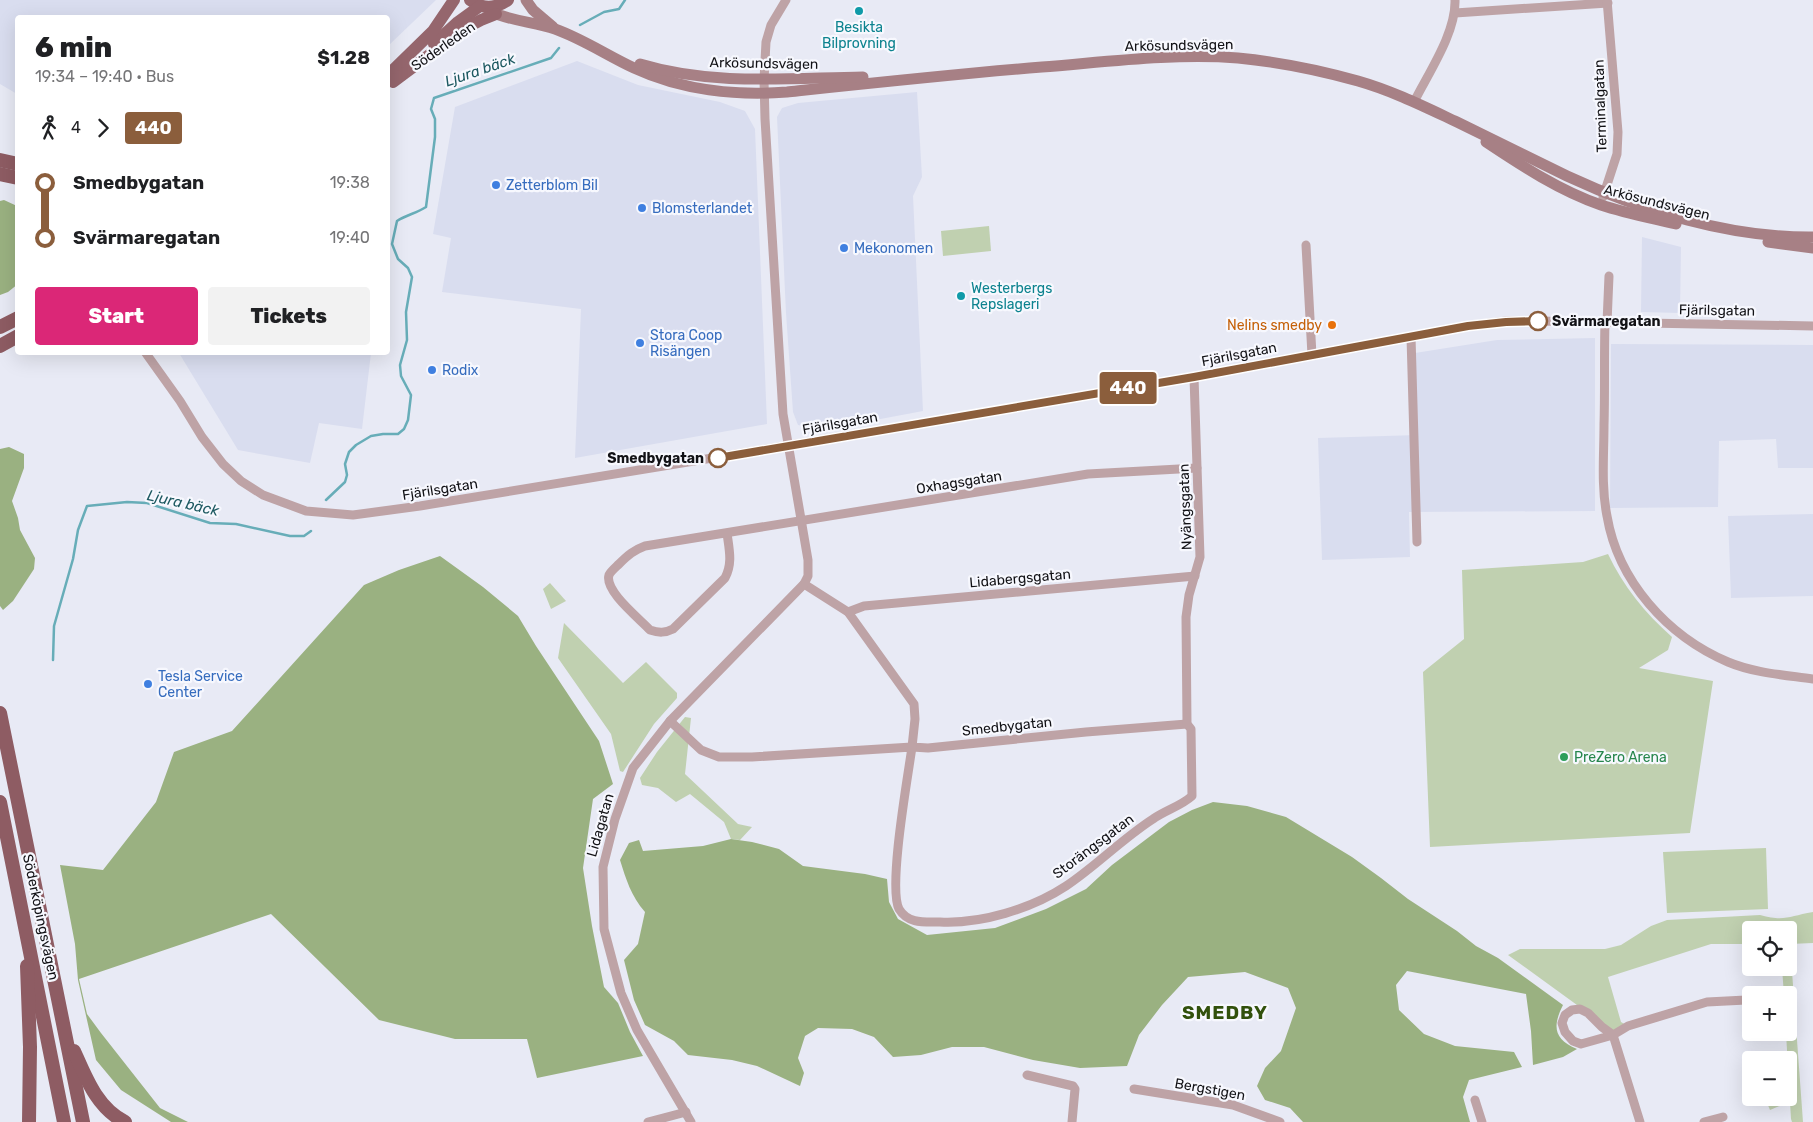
<!DOCTYPE html>
<meta charset="utf-8">
<style>
body{margin:0;font-family:Rubik,sans-serif;background:#f2f2f2;color:#202124;height:100vh;display:flex;flex-direction:column;font-size:19px;white-space:nowrap}
*{box-sizing:border-box;margin:0}
p{font-size:16px;color:#757577}
.icon{flex:none;width:28px;height:28px;fill:none;stroke:currentColor;stroke-width:2;stroke-linecap:round;stroke-linejoin:round}
.map{position:relative;flex:1;overflow:hidden}
.details{position:absolute;left:15px;top:15px;width:375px;height:340px;display:flex;flex-direction:column;background:#fff;border-radius:5px;box-shadow:0 5px 20px #0002}
.details>*{flex:none}
.badge{padding:0 10px;border-radius:4px;font-size:18px;line-height:32px}
.tools{position:absolute;left:1742px;top:921px;display:grid;gap:10px}
.tools a{display:grid;place-items:center;width:55px;height:55px;border-radius:5px;background:#fff;box-shadow:0 5px 20px #0002;font-size:25px}
.map>.badge{position:absolute;translate:-50% -50%;box-shadow:0 0 0 2px #fff}
.legs{display:flex;align-items:center;gap:8px;height:55px;padding:0 20px;font-size:16px}
.legs p{margin-inline-start:auto}
.head{display:flex;align-items:center;justify-content:space-between;height:85px;padding:0 20px}
h1{font-size:28px;font-weight:800;line-height:38px}
.cta{display:flex;gap:10px;margin-top:auto;padding:10px 20px}
.cta a{flex:1;height:58px;border-radius:5px;background:#db2777;color:#fff;font-size:20px;font-weight:800;line-height:58px;text-align:center}
.cta a+a{background:#f2f2f2;color:#202124}
ul{padding:0 20px;list-style:none}
li{display:flex;align-items:center;gap:18px;height:55px;font-size:19px}
li i{display:grid;place-items:center;width:8px;height:100%;margin:0 6px;background:currentColor}
li i::after{content:'';width:12px;height:12px;margin:-6px;border:4px solid;border-radius:50%;background:#fff}
li p{margin-inline-start:auto}
li:first-child i{background:linear-gradient(#0000 50%,currentColor 0)}
li:last-child i{background:linear-gradient(currentColor 50%,#0000 0)}
.map>svg:first-child{display:block}
.built{fill:#d9ddef}
.green{fill:#c0d0b0}
.forest{fill:#9ab181}
.lines{fill:none;stroke-linecap:round;stroke-linejoin:round}
.stream{stroke:#67adb8;stroke-width:2.5}
.minor{stroke:#bea3a6;stroke-width:9}
.secondary{stroke:#a78085;stroke-width:11}
.primary{stroke:#95666d;stroke-width:12}
.trunk{stroke:#8e5c63;stroke-width:14}
.line-1-casing{stroke:#fff;stroke-width:11}
.line-1{stroke:#8b5e3c;stroke-width:8}
.culture-dot{fill:#0f9aa8;stroke:#f7f8fe;stroke-width:2}
.shop-dot{fill:#3f7fe0;stroke:#f7f8fe;stroke-width:2}
.stop-1-dot{fill:#fff;stroke:#8b5e3c;stroke-width:2.5}
.food-dot{fill:#e8710a;stroke:#f7f8fe;stroke-width:2}
.leisure-dot{fill:#2e9e5b;stroke:#f7f8fe;stroke-width:2}
.labels{text-anchor:middle;stroke-width:4.5;stroke-linejoin:round;paint-order:stroke}
.culture-label{font-size:14px;fill:#0d838f;stroke:#f7f8fe}
.street-label{font-size:14px;fill:#121216;stroke:#f7f8fe}
.shop-label{font-size:14px;fill:#366cbe;stroke:#f7f8fe;text-anchor:start}
.stop-label{font-size:14px;font-weight:bold;fill:#121216;stroke:#f7f8fe;text-anchor:start}
.food-label{font-size:14px;fill:#c56008;stroke:#f7f8fe;text-anchor:end}
.leisure-label{font-size:14px;fill:#27864d;stroke:#f7f8fe;text-anchor:start}
.water-label{font-size:15px;font-style:italic;fill:#1d5961;stroke:#f7f8fe}
.district-label{font-size:19px;font-weight:bold;letter-spacing:1px;fill:#32510c;stroke:#f7f8fe}
</style>
<div class="map">
<svg width="1813" height="1122" viewBox="0 0 1813 1122">
<rect width="100%" height="100%" fill="#e8eaf5"/>
<g class="built">
<path d="M 0,0 L 436,0 L 388,46 L 388,18 L 18,18 L 17,94 L 0,84 Z"/>
<path d="M 577,61 L 638,85 L 720,102 L 745,111 L 755,129 L 767,424 L 575,458 L 581,309 L 442,292 L 451,238 L 433,234 L 455,107 Z"/>
<path d="M 917,92 L 922,177 L 913,196 L 923,411 L 822,430 L 798,425 L 793,412 L 786,313 L 777,117 L 782,108 L 798,103 Z"/>
<path d="M 1642,237 L 1681,247 L 1680,313 L 1641,312 Z"/>
<path d="M 1595,338 L 1595,511 L 1409,512 L 1410,557 L 1322,560 L 1318,438 L 1418,435 L 1415,353 L 1497,340 Z"/>
<path d="M 1611,344 L 1813,345 L 1813,468 L 1778,468 L 1776,439 L 1719,441 L 1718,507 L 1610,508 Z"/>
<path d="M 179,353 L 371,353 L 362,429 L 319,423 L 310,463 L 238,450 Z"/>
<path d="M 1813,514 L 1813,596 L 1731,598 L 1728,516 Z"/>
</g>
<g class="green">
<path d="M 989,226 L 991,251 L 943,256 L 941,231 Z"/>
<path d="M 1608,554 C 1623,586 1645,613 1672,637 L 1668,650 L 1639,668 L 1713,681 L 1690,833 L 1430,847 L 1423,672 L 1464,639 L 1462,570 L 1583,562 Z"/>
<path d="M 550,583 L 566,601 L 551,609 L 543,589 Z"/>
<path d="M 564,623 L 623,683 L 646,662 L 677,693 L 677,698 L 654,724 L 623,772 L 620,771 L 611,734 L 558,658 Z"/>
<path d="M 685,717 L 691,718 L 685,774 L 738,824 L 752,827 L 740,840 L 731,839 L 724,822 L 690,794 L 676,802 L 658,788 L 642,785 L 640,778 L 657,752 Z"/>
<path d="M 1766,848 L 1768,909 L 1667,913 L 1663,852 Z"/>
<path d="M 1813,912 L 1813,943 L 1790,944 L 1803,1122 L 1792,1122 L 1791,1119 L 1786,1033 L 1789,1032 L 1789,995 L 1784,995 L 1782,968 L 1789,968 L 1789,930 L 1751,930 L 1751,944 L 1711,944 L 1608,977 L 1621,1022 L 1628,1026 L 1613,1035 L 1588,1013 L 1508,955 L 1520,949 L 1605,949 L 1621,945 L 1651,926 L 1667,920 L 1760,915 C 1785,922 1789,916 1813,912 Z"/>
<path d="M 1765,1098 L 1788,1098 L 1789,1102 L 1770,1110 Z"/>
</g>
<g class="forest">
<path d="M 4,200 L 17,206 L 18,284 L 8,292 L 0,295 L 0,201 Z"/>
<path d="M 9,447 L 24,454 L 24,468 L 12,501 L 18,518 L 20,530 L 35,558 L 34,569 L 13,601 L 3,610 L 0,606 L 0,449 Z"/>
<path d="M 440,556 L 483,587 L 518,616 L 536,646 L 599,741 L 613,784 L 593,799 L 583,868 L 592,926 L 604,987 L 618,1003 L 630,1032 L 643,1056 L 537,1078 L 527,1039 L 455,1039 L 379,1020 L 271,914 L 79,979 L 87,1014 L 101,1033 L 160,1108 L 188,1122 L 171,1122 L 121,1090 L 96,1060 L 78,980 L 75,944 L 60,865 L 103,870 L 156,802 L 174,752 L 232,731 L 364,585 L 399,570 Z"/>
<path d="M 1213,802 L 1247,806 L 1286,817 L 1352,857 L 1381,878 L 1408,899 L 1457,931 L 1476,946 L 1498,958 L 1563,1005 C 1552,1027 1554,1039 1577,1049 L 1563,1057 L 1533,1065 L 1531,1031 L 1526,994 L 1407,971 L 1396,985 L 1399,1010 L 1424,1034 L 1455,1046 L 1514,1052 L 1522,1067 L 1469,1080 L 1463,1097 L 1470,1122 L 1303,1122 L 1290,1108 L 1265,1100 L 1257,1086 L 1265,1068 L 1281,1051 L 1296,1008 L 1288,988 L 1245,972 L 1188,977 L 1162,1005 L 1139,1035 L 1127,1066 L 1080,1068 L 1033,1060 L 984,1047 L 952,1047 L 921,1055 L 893,1057 L 874,1037 L 852,1029 L 818,1028 L 805,1036 L 798,1058 L 804,1073 L 800,1086 L 757,1066 L 732,1060 L 688,1055 L 674,1041 L 645,1025 L 634,1000 L 624,960 L 638,944 L 645,912 C 631,896 626,879 620,860 L 629,843 L 639,840 L 643,851 L 703,846 L 731,839 L 752,842 L 779,849 L 803,866 L 865,874 L 887,879 L 889,902 L 898,919 L 927,935 L 995,928 L 1046,909 L 1086,889 L 1112,865 L 1169,822 L 1192,810 Z"/>
</g>
<g class="lines">
<g class="stream">
<path d="M 580,25 L 604,12 L 619,9 L 625,0"/>
<path d="M 326,500 L 345,482 L 347,475 L 345,464 L 349,452 L 356,445 L 371,436 L 383,434 L 398,434 L 404,429 L 408,420 L 411,395 L 401,376 L 400,365 L 407,340 L 406,312 L 412,277 L 408,268 L 398,259 L 392,244 L 397,221 C 406,215 417,213 426,207 L 435,137 L 435,119 L 431,109 L 434,98 L 551,58 L 559,48"/>
<path d="M 53,660 L 54,626 L 73,559 L 78,530 L 87,506 L 127,502 L 147,503 L 210,523 L 236,524 L 290,536 L 304,536 L 311,531"/>
</g>
<g class="minor">
<path d="M 1455,13 L 1608,3"/>
<path d="M 1414,102 C 1429,72 1456,33 1455,0"/>
<path d="M 1603,197 L 1617,154 L 1618,132 L 1607,0"/>
<path d="M 1306,245 L 1312,355"/>
<path d="M 1605,322 C 1604,356 1605,391 1604,425 C 1604,455 1601,486 1607,516 C 1618,581 1667,636 1728,662 C 1754,673 1785,675 1813,679"/>
<path d="M 1607,323 L 1609,276"/>
<path d="M 1411,337 L 1417,542"/>
<path d="M 145,352 L 180,401 L 202,437 L 223,464 L 241,481 L 263,495 L 306,511 L 353,515 L 420,506 L 749,452 L 1194,377 L 1468,326 L 1506,321 L 1538,321 L 1813,326"/>
<path d="M 727,533 C 729,549 733,563 725,578 L 673,629 C 665,633 659,633 650,630 C 640,619 604,591 609,575 C 611,571 616,567 619,564 C 628,555 634,550 645,546 L 1088,474 L 1197,468"/>
<path d="M 804,584 L 848,612 L 914,704 L 915,719 L 912,747 L 928,748 L 1086,732 L 1187,724"/>
<path d="M 848,612 L 864,606 L 1195,576"/>
<path d="M 670,721 L 701,750 L 719,757 L 752,757 L 912,747 C 908,776 888,887 899,909 C 908,924 924,922 940,922 C 981,924 1031,909 1066,886 C 1096,866 1122,839 1153,819 C 1166,810 1181,806 1192,796 L 1191,729 L 1187,724 L 1186,617 L 1189,595 L 1200,557 L 1194,377"/>
<path d="M 1027,1075 L 1073,1086 L 1075,1089 L 1072,1122"/>
<path d="M 1134,1089 L 1233,1105 L 1280,1122"/>
<path d="M 1475,1100 L 1482,1122"/>
<path d="M 648,1122 L 686,1112"/>
<path d="M 691,1122 L 637,1030 L 621,993 L 604,929 L 603,867 L 615,819 L 633,768 L 670,721 L 804,584 L 808,576 L 808,560 L 783,414 L 765,119 L 764,80 L 766,42 L 771,25 L 786,0"/>
<path d="M 1640,1122 L 1613,1035 L 1602,1027 L 1588,1013 L 1580,1009 L 1572,1010 L 1565,1015 L 1562,1023 L 1565,1032 L 1573,1041 L 1581,1044 L 1613,1035 L 1628,1026 L 1707,1002 L 1746,1000"/>
<path d="M 1704,1122 L 1723,1117"/>
</g>
<g class="secondary">
<path d="M 526,0 L 533,10 L 553,27"/>
<path d="M 489,11 C 510,21 534,22 555,29 C 583,39 608,56 634,68 C 681,90 736,96 787,92 C 872,83 956,74 1042,67 C 1106,62 1173,53 1238,58 C 1279,62 1319,70 1358,81 C 1393,91 1425,107 1457,122 C 1493,140 1530,158 1567,176 C 1642,211 1730,238 1813,237"/>
<path d="M 640,64 C 713,86 788,78 863,77"/>
<path d="M 1486,142 C 1522,166 1560,191 1601,205 C 1625,213 1651,218 1676,224"/>
<path d="M 1768,242 L 1813,248"/>
</g>
<g class="primary">
<path d="M 470,0 C 482,9 495,9 508,0"/>
<path d="M 434,44 L 458,22 L 480,6"/>
<path d="M 388,75 L 433,31 L 454,0"/>
<path d="M 393,82 L 464,29 L 481,20 L 496,14"/>
</g>
<g class="trunk">
<path d="M 0,160 L 18,164"/>
<path d="M 0,174 L 18,178"/>
<path d="M 0,327 L 18,318"/>
<path d="M 0,346 L 18,336"/>
<path d="M 0,713 L 83,1122"/>
<path d="M 0,802 L 64,1122"/>
<path d="M 27,966 L 30,1047 L 29,1122"/>
<path d="M 74,1051 C 86,1078 97,1108 125,1122"/>
</g>
</g>
<g class="lines">
<g class="line-1-casing">
<path id="line-1" d="M 718,458 L 1194,377 L 1468,326 L 1506,322 L 1538,321"/>
</g>
<use href="#line-1" class="line-1"/>
</g>
<g class="culture-dot">
<circle cx="859" cy="11" r="5"/>
<circle cx="961" cy="296" r="5"/>
</g>
<g class="shop-dot">
<circle cx="496" cy="185" r="5"/>
<circle cx="642" cy="208" r="5"/>
<circle cx="844" cy="248" r="5"/>
<circle cx="640" cy="343" r="5"/>
<circle cx="432" cy="370" r="5"/>
<circle cx="148" cy="684" r="5"/>
</g>
<g class="stop-1-dot">
<circle cx="1538" cy="321" r="9"/>
<circle cx="718" cy="458" r="9"/>
</g>
<circle class="food-dot" cx="1332" cy="325" r="5"/>
<circle class="leisure-dot" cx="1564" cy="757" r="5"/>
<g class="labels">
<g class="culture-label">
<text x="859" y="32">Besikta<tspan x="859" dy="16">Bilprovning</tspan></text>
<text x="971" y="293" text-anchor="start">Westerbergs<tspan x="971" dy="16">Repslageri</tspan></text>
</g>
<g class="street-label">
<text transform="translate(1179 45) rotate(-1)" y="5">Arkösundsvägen</text>
<text transform="translate(443 46) rotate(-35)" y="5">Söderleden</text>
<text transform="translate(764 63) rotate(1)" y="5">Arkösundsvägen</text>
<text transform="translate(1600 106) rotate(-92)" y="5">Terminalgatan</text>
<text transform="translate(1657 202) rotate(14)" y="5">Arkösundsvägen</text>
<text transform="translate(1717 310) rotate(1)" y="5">Fjärilsgatan</text>
<text transform="translate(1239 354) rotate(-11)" y="5">Fjärilsgatan</text>
<text transform="translate(840 423) rotate(-10)" y="5">Fjärilsgatan</text>
<text transform="translate(959 482) rotate(-9)" y="5">Oxhagsgatan</text>
<text transform="translate(440 489) rotate(-9)" y="5">Fjärilsgatan</text>
<text transform="translate(1185 507) rotate(-92)" y="5">Nyängsgatan</text>
<text transform="translate(1020 578) rotate(-5)" y="5">Lidabergsgatan</text>
<text transform="translate(1007 726) rotate(-6)" y="5">Smedbygatan</text>
<text transform="translate(600 825) rotate(-74)" y="5">Lidagatan</text>
<text transform="translate(1093 846) rotate(-37)" y="5">Storängsgatan</text>
<text transform="translate(41 917) rotate(78)" y="5">Söderköpingsvägen</text>
<text transform="translate(1210 1089) rotate(10)" y="5">Bergstigen</text>
</g>
<g class="shop-label">
<text x="506" y="190">Zetterblom Bil</text>
<text x="652" y="213">Blomsterlandet</text>
<text x="854" y="253">Mekonomen</text>
<text x="650" y="340">Stora Coop<tspan x="650" dy="16">Risängen</tspan></text>
<text x="442" y="375">Rodix</text>
<text x="158" y="681">Tesla Service<tspan x="158" dy="16">Center</tspan></text>
</g>
<g class="stop-label">
<text x="1552" y="326">Svärmaregatan</text>
<text x="704" y="463" text-anchor="end">Smedbygatan</text>
</g>
<g class="food-label">
<text x="1322" y="330">Nelins smedby</text>
</g>
<g class="leisure-label">
<text x="1574" y="762">PreZero Arena</text>
</g>
<g class="water-label">
<text transform="translate(480 70) rotate(-19)" y="5">Ljura bäck</text>
<text transform="translate(183 503) rotate(13)" y="5">Ljura bäck</text>
</g>
<g class="district-label">
<text x="1225" y="1019">SMEDBY</text>
</g>
</g>
</svg>
<div class="tools">
<a><svg class="icon" aria-label="locate" viewBox="0 0 24 24"><circle cx="12" cy="12" r="6"/><path d="M12 2v4M12 18v4M2 12h4M18 12h4"/></svg></a>
<a>+</a>
<a>−</a>
</div>
<b class="badge" style="left:1128px;top:388px;background:#8b5e3c;color:#fff">440</b>
<section class="details">
<div class="head"><div><h1>6 min</h1><p>19:34 – 19:40 · Bus</p></div><b>$1.28</b></div>
<div class="legs"><svg class="icon" aria-label="walk" viewBox="0 0 24 24"><circle cx="13" cy="4" r="2"/><path d="M13 8l-2 6 4 7M11 14l-3 7M7 12l3-4h3l4 4"/></svg>4<svg class="icon" aria-label="forward" viewBox="0 0 24 24"><path d="M9 5l7 7-7 7"/></svg><b class="badge" style="background:#8b5e3c;color:#fff">440</b></div>
<ul>
<li><i style="color:#8b5e3c"></i><b>Smedbygatan</b><p>19:38</p></li>
<li><i style="color:#8b5e3c"></i><b>Svärmaregatan</b><p>19:40</p></li>
</ul>
<div class="cta"><a>Start</a><a>Tickets</a></div>
</section>
</div>
